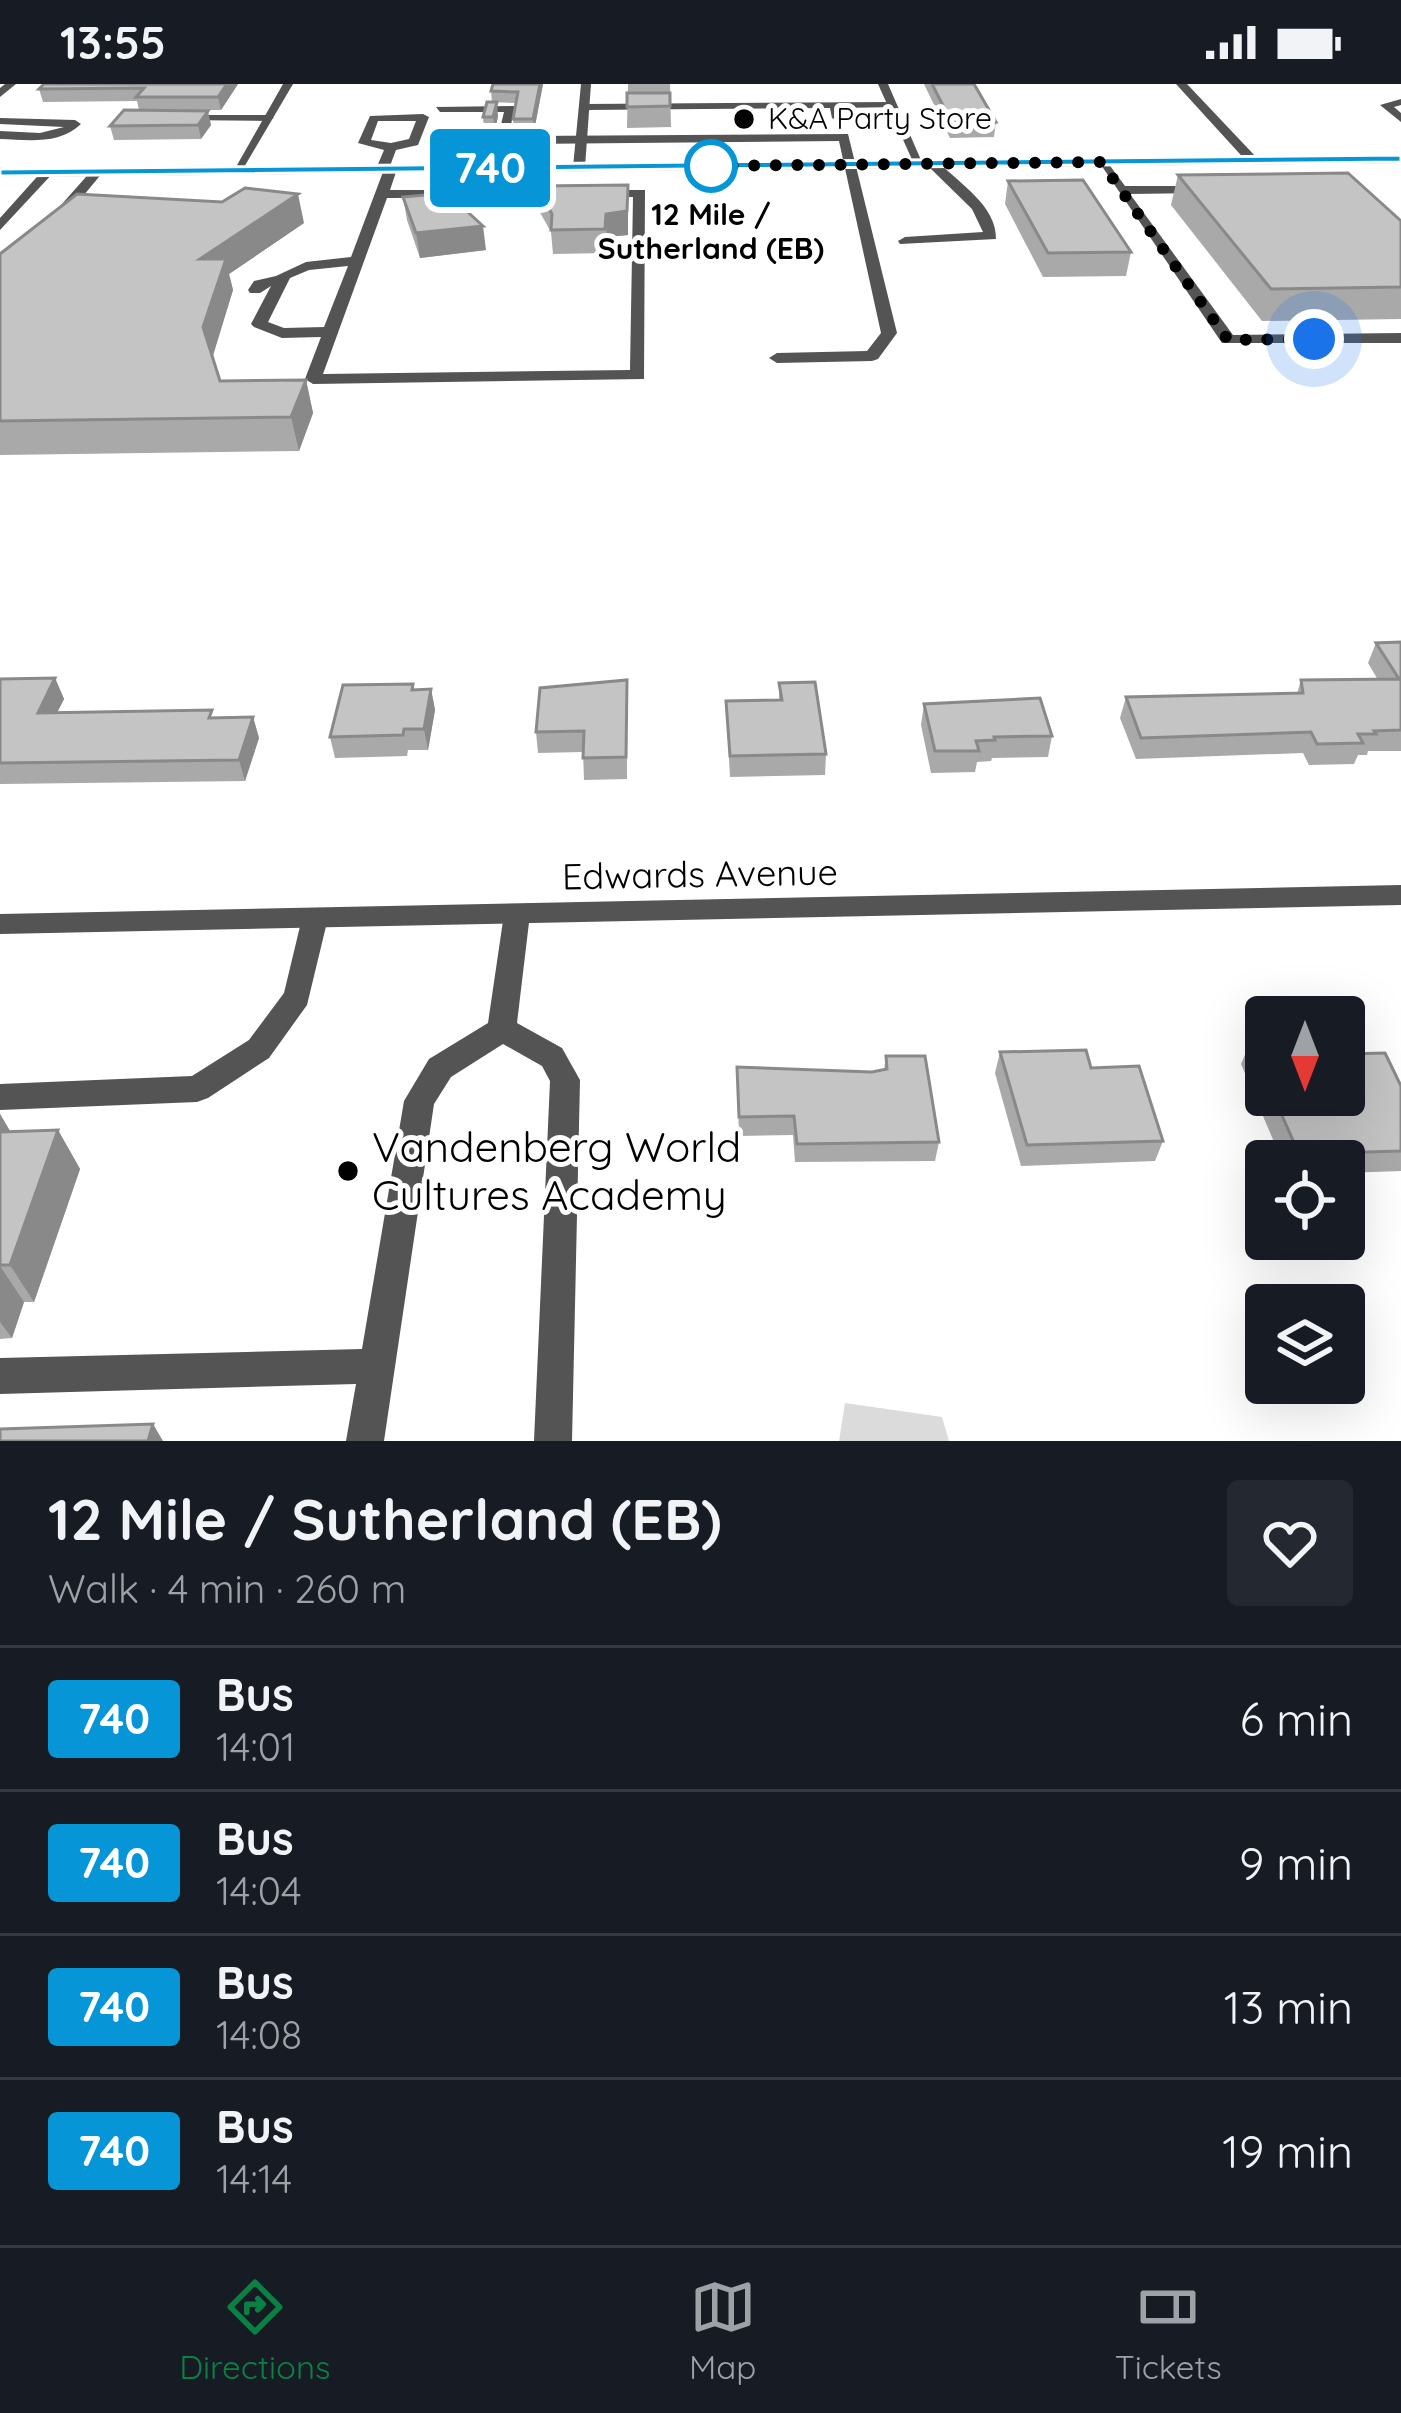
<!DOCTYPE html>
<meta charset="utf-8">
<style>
body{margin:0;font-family:Quicksand,sans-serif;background:#242831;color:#f1f3f6;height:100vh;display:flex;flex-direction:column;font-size:45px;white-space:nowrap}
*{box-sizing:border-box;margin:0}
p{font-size:39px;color:#9ea1a6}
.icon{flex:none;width:66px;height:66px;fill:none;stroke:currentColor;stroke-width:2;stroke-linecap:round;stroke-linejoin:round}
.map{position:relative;height:1357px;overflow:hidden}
.drawer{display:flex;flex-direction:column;background:#171b24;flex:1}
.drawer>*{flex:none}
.badge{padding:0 24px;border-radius:9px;font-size:42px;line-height:78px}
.needle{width:78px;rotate:180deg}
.controls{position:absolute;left:1245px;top:912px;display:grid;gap:24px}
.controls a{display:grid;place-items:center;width:120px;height:120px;border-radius:12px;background:#171b24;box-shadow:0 12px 48px #0002;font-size:60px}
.you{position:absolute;width:60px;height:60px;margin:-30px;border:9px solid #fff;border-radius:50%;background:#1a73e8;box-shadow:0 0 0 18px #1a73e833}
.map>.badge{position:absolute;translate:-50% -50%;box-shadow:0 0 0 6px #fff}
.round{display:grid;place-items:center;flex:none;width:126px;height:126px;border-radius:12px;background:#242831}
.overview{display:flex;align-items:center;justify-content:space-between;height:204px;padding:0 48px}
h1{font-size:57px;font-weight:700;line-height:90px}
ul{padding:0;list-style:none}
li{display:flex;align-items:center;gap:36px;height:144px;padding:0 48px;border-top:3px solid #363941}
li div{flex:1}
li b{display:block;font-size:45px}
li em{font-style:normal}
li .badge{min-width:132px;font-weight:700;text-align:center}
.status{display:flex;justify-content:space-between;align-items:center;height:84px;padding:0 60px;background:#171b24;direction:ltr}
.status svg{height:33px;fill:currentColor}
.menu{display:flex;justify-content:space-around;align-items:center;height:168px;border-top:3px solid #363941;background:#171b24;font-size:33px;color:#9ea1a6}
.menu a{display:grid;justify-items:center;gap:6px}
.menu .active{color:#0b8043}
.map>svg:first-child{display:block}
.green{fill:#dbdbdb}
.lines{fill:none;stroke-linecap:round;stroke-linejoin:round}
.lane{fill:#545454;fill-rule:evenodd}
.street{fill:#545454;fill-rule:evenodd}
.secondary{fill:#212121;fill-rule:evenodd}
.wall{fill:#a9a9a9}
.shaded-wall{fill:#898989}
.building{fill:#c4c4c4;stroke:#898989;stroke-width:3}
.line{fill:#0696d7;stroke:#fff;stroke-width:3}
.walk{stroke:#000;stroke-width:12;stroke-dasharray:0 21.6}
.poi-dot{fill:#000;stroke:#fff;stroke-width:4.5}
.stop-dot{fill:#fff;stroke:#0696d7;stroke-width:6}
.labels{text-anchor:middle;stroke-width:10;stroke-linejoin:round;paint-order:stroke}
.far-poi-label{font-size:30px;fill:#000;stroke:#fff;text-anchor:start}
.far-stop-label{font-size:30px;font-weight:bold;fill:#000;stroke:#fff}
.street-label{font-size:36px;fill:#000;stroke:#fff}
.near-poi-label{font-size:42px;fill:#000;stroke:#fff;text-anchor:start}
</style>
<div class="status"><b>13:55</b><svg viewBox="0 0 49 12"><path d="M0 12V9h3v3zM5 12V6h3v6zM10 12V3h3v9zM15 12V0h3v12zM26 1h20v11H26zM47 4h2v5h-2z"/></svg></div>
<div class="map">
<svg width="1401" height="1357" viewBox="0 0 1401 1357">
<rect width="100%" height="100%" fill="#fff"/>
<path class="green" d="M 845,1319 L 942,1333 L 949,1357 L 839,1357 Z"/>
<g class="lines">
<g class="lane">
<path d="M 1401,15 L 1401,21 L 1394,23 L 1401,29 L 1401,38 L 1380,21 Z"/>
<path d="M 893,18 L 897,23 L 841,24 L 844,34 L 838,37 L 832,34 L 830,24 L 585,26 L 579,23 L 585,20 Z"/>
<path d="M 515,22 L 501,87 L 491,84 L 496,61 L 430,61 L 424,57 L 430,53 L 498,53 L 504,28 L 440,28 L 436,23 Z"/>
<path d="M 423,30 L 429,33 L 418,61 L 396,66 L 390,82 L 397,85 L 390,106 L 645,106 L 644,295 L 313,300 L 305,295 L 321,253 L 282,254 L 254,243 L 251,240 L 271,202 L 260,209 L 250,209 L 248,206 L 254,197 L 276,192 L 306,178 L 351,173 L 383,88 L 376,85 L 384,66 L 358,59 L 370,32 ZM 378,37 L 416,37 L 409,55 L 391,59 L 371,56 ZM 633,113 L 630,286 L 323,290 L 387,114 ZM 348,182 L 324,243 L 284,244 L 268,238 L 290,194 L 309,186 Z"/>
<path d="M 181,31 L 268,31 L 274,34 L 268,37 L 177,36 Z"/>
<path d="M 0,34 L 75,36 L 81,40 C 59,61 28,56 0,55 L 0,47 L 40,49 L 64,43 L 0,40 Z"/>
<path d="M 848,50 L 897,249 L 878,275 L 872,277 L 777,279 L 769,274 L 777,269 L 867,267 L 881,249 L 839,57 L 526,60 L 520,56 L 526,52 Z"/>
<path d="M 1097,75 L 1105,75 L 1125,102 L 1208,102 L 1208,108 L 1203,109 L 1130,110 L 1233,251 L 1401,249 L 1401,259 L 1222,259 Z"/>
<path d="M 929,77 L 937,77 C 959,99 997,122 996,155 L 900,160 L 898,157 L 905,153 L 983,148 L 972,125 L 929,83 Z"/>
<path d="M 44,85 L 54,88 L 0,146 L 0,134 Z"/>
<path d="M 93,85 L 103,88 L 64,135 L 54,135 L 54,129 Z"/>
<path d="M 517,820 L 527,823 L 530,830 L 517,939 L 562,964 L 580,996 L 572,1357 L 534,1357 L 550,997 L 542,982 L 503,960 L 451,993 L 434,1020 L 384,1357 L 346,1357 L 356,1300 L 0,1310 L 0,1274 L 362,1265 L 404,1017 L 429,975 L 488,939 L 504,830 L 507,823 Z"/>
<path d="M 315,824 L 325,827 L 328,834 L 307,921 L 269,974 L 208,1014 L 197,1018 L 0,1026 L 0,1000 L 192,992 L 249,956 L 284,909 L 302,834 L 305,827 Z"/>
</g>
<g class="street">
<path d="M 5,0 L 16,0 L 0,13 L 0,4 Z"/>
<path d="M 283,0 L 293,0 L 240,90 L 232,90 Z"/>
<path d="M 581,0 L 591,0 L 585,83 L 579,87 L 573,83 Z"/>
<path d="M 878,0 L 888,0 L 924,83 L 914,80 Z"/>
<path d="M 1176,0 L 1187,0 L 1257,74 L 1257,80 L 1249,80 Z"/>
<path d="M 1401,801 L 1401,821 L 0,850 L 0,830 Z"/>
</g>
<path class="secondary" d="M 1401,71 L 1401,79 L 0,93 L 0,85 Z"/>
</g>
<g class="wall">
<path d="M 238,0 L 221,26 L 186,26 L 211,41 L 201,55 L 114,56 L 110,42 L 139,26 L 137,17 L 43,18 L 39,5 Z"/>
<path d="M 493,0 L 543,0 L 534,47 L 514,47 L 513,35 L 516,19 L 492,18 L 491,7 Z"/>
<path d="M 628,0 L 670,0 L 671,43 L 627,44 Z"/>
<path d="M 924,0 L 974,0 L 996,38 L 994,53 L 950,54 Z"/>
<path d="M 498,32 L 495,47 L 484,47 L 483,33 Z"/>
<path d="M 1178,91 L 1401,137 L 1401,235 L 1262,237 L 1171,121 Z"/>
<path d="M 1008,97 L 1131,168 L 1126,192 L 1043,193 L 1005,120 Z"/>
<path d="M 537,102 L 628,124 L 628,151 L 607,153 L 607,169 L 553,170 L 551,148 L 538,125 Z"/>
<path d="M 403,113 L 486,166 L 420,174 L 407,136 Z"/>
<path d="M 304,139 L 229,190 L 233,206 L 212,273 L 220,297 L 306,296 L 313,329 L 299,367 L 0,371 L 0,170 Z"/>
<path d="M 1401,558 L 1401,667 L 1368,667 L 1367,671 L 1358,671 L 1354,680 L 1309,681 L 1303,669 L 1136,675 L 1120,634 L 1126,613 L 1297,610 L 1301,596 L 1378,596 L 1368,579 L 1376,559 Z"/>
<path d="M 55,594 L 64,615 L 57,629 L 214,634 L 253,633 L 259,654 L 245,697 L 0,700 L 0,595 Z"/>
<path d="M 627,596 L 627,695 L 584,696 L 583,668 L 538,669 L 536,648 Z"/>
<path d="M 779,599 L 826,670 L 825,691 L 730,693 L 726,617 L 779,616 Z"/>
<path d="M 413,600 L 414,606 L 431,605 L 435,626 L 428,666 L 408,666 L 407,672 L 335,674 L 330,653 Z"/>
<path d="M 924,620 L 1052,652 L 1048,673 L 992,674 L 991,677 L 977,678 L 975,688 L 931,689 L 921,641 Z"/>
<path d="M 1266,958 L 1266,1011 L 1344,1011 L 1401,1002 L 1401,1087 L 1344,1089 L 1344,1077 L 1282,1077 L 1241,980 L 1250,959 Z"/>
<path d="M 1000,968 L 1091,984 L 1163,1057 L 1155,1077 L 1021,1082 L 995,989 Z"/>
<path d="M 886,972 L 939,1058 L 935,1077 L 795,1078 L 793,1051 L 739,1052 L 737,983 L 872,988 L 884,986 Z"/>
<path d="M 0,1030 L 10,1048 L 58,1046 L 80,1085 L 34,1218 L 24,1218 L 12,1254 L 0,1255 Z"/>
</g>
<g class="shaded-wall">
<path d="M 227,0 L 238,0 L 221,26 L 218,13 Z"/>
<path d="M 540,0 L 543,0 L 534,47 L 533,35 Z"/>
<path d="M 497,18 L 498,32 L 495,47 L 493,33 Z"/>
<path d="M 208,27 L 211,41 L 201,55 L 198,41 Z"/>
<path d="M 628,101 L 628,151 L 607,153 L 607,169 L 606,130 Z"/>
<path d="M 298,110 L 304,139 L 229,190 L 233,206 L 212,275 L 203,243 L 200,175 Z"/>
<path d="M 483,142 L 486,166 L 420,174 L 416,149 Z"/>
<path d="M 306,296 L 313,329 L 299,367 L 291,333 Z"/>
<path d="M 55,594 L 64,615 L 46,650 L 38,629 Z"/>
<path d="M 431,605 L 435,626 L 428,666 L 424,645 Z"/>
<path d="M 253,633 L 259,654 L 245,697 L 239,676 Z"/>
<path d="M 0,1030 L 19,1062 L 0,1071 Z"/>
<path d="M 58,1046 L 80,1085 L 34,1218 L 10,1181 Z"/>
<path d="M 0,1182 L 24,1218 L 12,1254 L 0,1238 Z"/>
<path d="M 153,1340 L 163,1357 L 148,1357 Z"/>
</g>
<g class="building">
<path d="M 44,0 L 227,0 L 218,13 L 136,13 L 144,4 L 39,5 Z"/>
<path d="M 493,0 L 540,0 L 533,35 L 513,35 L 518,8 L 491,7 Z"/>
<path d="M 932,0 L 974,0 L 996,38 L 952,39 Z"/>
<path d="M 627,9 L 670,9 L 670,22 L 627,23 Z"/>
<path d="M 487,18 L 497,18 L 493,33 L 483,33 Z"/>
<path d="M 124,26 L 208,27 L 198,41 L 110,42 Z"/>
<path d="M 1348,89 L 1401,137 L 1401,203 L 1271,205 L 1178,91 Z"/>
<path d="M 1083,96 L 1131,168 L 1048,169 L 1008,97 Z"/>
<path d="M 628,101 L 627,127 L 606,130 L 605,145 L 551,146 L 552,130 L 537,102 Z"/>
<path d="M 245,104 L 298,110 L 200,175 L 226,175 L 203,243 L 220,297 L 306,296 L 291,333 L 0,337 L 0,170 L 77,110 L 222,118 Z"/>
<path d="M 447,109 L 483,142 L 416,149 L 403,113 Z"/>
<path d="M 1401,558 L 1401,646 L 1374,647 L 1376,650 L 1358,650 L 1363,659 L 1317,660 L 1311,648 L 1141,654 L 1126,613 L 1303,609 L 1301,596 L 1399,595 L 1376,559 Z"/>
<path d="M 55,594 L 38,629 L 212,626 L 209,634 L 253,633 L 239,676 L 0,679 L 0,595 Z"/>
<path d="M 627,596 L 626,673 L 583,674 L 584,647 L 536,648 L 540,604 Z"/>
<path d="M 815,598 L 826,670 L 730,672 L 726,617 L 782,616 L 779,599 Z"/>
<path d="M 413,600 L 412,606 L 431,605 L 424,645 L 404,645 L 403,651 L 330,653 L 343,601 Z"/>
<path d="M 1040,614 L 1052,652 L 994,653 L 995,656 L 976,657 L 979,667 L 935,667 L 924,620 Z"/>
<path d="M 1266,958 L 1266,995 L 1250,959 Z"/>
<path d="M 1086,966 L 1091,984 L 1139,982 L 1163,1057 L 1027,1061 L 1000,968 Z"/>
<path d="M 1385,969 L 1401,1002 L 1401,1067 L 1299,1070 L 1273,1011 L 1344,1011 L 1344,970 Z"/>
<path d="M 886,972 L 925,972 L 939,1058 L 797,1060 L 794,1032 L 739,1033 L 737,983 L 872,988 L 887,985 Z"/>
<path d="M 58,1046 L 10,1181 L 0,1181 L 0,1048 Z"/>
<path d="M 153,1340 L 148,1357 L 0,1357 L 0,1345 Z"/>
</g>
<path class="line" d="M 1401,71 L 1401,78 L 0,92 L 0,85 Z"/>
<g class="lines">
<path class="walk" d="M 711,82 L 1101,78 L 1228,256 L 1314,255"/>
</g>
<g class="poi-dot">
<circle cx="744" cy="35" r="12"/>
<circle cx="348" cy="1087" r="12"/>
</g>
<circle class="stop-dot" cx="711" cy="82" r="24"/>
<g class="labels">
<g class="far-poi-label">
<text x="768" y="45">K&amp;A Party Store</text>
</g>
<g class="far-stop-label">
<text x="711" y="141">12 Mile /<tspan x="711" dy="34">Sutherland (EB)</tspan></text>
</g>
<g class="street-label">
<text transform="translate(700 790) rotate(-1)" y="13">Edwards Avenue</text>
</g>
<g class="near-poi-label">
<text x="372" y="1078">Vandenberg World<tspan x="372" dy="48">Cultures Academy</tspan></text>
</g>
</g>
</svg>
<div class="controls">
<a><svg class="needle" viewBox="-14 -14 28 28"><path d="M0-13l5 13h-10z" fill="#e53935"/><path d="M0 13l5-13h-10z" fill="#9ea1a6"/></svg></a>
<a><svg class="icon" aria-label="locate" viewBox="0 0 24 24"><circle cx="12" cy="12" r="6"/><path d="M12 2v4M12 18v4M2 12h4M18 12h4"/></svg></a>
<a><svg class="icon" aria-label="layers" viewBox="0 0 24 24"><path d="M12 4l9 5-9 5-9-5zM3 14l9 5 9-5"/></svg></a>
</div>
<div class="you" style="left:1314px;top:255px"></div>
<b class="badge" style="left:490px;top:84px;background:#0696d7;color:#fff">740</b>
</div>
<section class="drawer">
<div class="overview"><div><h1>12 Mile / Sutherland (EB)</h1><p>Walk · 4 min · 260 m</p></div><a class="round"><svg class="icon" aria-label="heart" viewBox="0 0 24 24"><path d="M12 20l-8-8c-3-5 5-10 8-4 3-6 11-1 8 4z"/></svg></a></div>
<ul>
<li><span class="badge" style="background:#0696d7;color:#fff">740</span><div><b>Bus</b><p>14:01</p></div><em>6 min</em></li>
<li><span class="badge" style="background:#0696d7;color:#fff">740</span><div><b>Bus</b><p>14:04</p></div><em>9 min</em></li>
<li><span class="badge" style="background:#0696d7;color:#fff">740</span><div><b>Bus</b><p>14:08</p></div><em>13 min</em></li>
<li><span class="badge" style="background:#0696d7;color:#fff">740</span><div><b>Bus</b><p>14:14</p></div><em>19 min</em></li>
</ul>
</section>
<nav class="menu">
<a class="active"><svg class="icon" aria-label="directions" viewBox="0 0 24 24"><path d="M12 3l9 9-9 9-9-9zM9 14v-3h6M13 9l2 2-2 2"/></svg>Directions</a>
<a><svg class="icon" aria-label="map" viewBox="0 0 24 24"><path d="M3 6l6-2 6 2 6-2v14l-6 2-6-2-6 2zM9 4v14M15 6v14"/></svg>Map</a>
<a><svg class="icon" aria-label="tickets" viewBox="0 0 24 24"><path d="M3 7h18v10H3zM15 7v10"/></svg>Tickets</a>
</nav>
